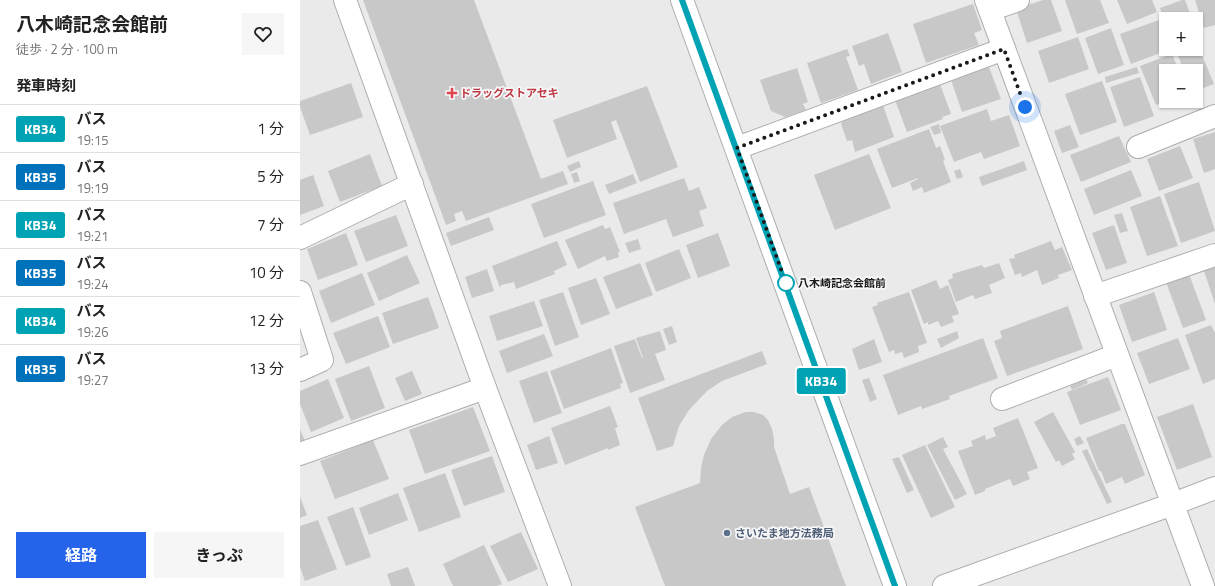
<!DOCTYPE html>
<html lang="ja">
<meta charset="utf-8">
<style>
body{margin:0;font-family:"Titillium Web","Noto Sans JP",sans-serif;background:#f6f6f6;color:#222;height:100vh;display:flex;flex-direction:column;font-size:15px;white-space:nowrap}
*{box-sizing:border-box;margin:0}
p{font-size:13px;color:#767676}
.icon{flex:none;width:22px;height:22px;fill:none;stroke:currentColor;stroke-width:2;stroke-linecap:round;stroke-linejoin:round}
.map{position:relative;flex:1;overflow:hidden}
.panel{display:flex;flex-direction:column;background:#fff;width:300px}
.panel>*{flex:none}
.badge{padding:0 8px;border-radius:3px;font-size:14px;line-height:26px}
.fabs{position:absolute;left:859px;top:12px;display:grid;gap:8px}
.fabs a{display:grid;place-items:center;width:44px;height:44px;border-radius:0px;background:#fff;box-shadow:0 1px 3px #0004;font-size:20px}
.you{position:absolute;width:20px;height:20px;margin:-10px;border:3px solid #fff;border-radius:50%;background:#1a73e8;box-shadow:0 0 0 6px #1a73e833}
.map>.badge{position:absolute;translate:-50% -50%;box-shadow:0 0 0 2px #fff}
h2{padding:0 16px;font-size:15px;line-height:36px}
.round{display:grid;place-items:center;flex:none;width:42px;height:42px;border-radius:0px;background:#f6f6f6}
.head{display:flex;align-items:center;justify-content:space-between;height:68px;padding:0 16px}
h1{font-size:19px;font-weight:700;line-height:30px}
.button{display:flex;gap:8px;margin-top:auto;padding:8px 16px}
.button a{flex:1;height:46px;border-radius:0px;background:#2563eb;color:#fff;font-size:16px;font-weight:700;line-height:46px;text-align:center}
.button a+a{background:#f6f6f6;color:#222}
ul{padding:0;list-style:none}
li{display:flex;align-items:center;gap:12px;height:48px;padding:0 16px;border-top:1px solid #e0e0e0}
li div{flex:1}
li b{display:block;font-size:15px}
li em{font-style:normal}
li .badge{min-width:44px;font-weight:700;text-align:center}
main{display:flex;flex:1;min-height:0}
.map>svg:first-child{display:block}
.building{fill:#c8c8c9}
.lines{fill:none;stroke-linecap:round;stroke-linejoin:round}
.minor-casing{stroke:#adaeaf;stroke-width:24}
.tertiary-casing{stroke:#adaeaf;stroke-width:24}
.minor{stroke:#fff;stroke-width:22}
.tertiary{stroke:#fff;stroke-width:22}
.line-casing{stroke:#fff;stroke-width:9}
.line{stroke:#00a3b4;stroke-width:6}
.walk{stroke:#1a1a1b;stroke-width:4;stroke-dasharray:0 7.2}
.health-dot{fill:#e0444e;stroke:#f7f7f9;stroke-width:1.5}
.stop-dot{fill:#fff;stroke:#00a3b4;stroke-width:2}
.service-dot{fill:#5c6f8a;stroke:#f7f7f9;stroke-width:1.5}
.labels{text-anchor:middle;stroke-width:3.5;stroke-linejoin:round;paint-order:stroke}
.health-label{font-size:11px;font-weight:bold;fill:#be3a42;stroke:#f7f7f9;text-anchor:start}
.stop-label{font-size:11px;font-weight:bold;fill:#1a1a1b;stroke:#f7f7f9;text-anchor:start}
.service-label{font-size:11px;font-weight:bold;fill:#4e5e75;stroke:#f7f7f9;text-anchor:start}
</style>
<main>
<section class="panel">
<div class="head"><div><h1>八木崎記念会館前</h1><p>徒歩 · 2 分 · 100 m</p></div><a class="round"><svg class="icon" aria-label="heart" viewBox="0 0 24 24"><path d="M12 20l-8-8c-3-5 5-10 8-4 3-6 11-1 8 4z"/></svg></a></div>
<h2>発車時刻</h2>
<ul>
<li><span class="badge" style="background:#00a3b4;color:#fff">KB34</span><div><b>バス</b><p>19:15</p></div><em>1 分</em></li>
<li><span class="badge" style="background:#0072bc;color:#fff">KB35</span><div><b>バス</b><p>19:19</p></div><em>5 分</em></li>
<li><span class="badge" style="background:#00a3b4;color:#fff">KB34</span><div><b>バス</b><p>19:21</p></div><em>7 分</em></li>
<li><span class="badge" style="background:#0072bc;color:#fff">KB35</span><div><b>バス</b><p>19:24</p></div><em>10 分</em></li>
<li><span class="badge" style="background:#00a3b4;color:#fff">KB34</span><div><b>バス</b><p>19:26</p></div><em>12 分</em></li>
<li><span class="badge" style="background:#0072bc;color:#fff">KB35</span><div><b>バス</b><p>19:27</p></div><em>13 分</em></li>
</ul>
<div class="button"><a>経路</a><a>きっぷ</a></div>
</section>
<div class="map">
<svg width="915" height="586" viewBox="0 0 915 586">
<rect width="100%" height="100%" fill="#eaeaeb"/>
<g class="building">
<path d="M 63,0 L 174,0 L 241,179 L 263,171 L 268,184 L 166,221 L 162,211 L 154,214 L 156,221 L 146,225 Z"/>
<path d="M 743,0 L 751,0 L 762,31 L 727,43 L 716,9 Z"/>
<path d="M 765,0 L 800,0 L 809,23 L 777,34 Z"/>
<path d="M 817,0 L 852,0 L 857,12 L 827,24 Z"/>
<path d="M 882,0 L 885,0 L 892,19 L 866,19 L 866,24 L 860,8 Z"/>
<path d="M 895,0 L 915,0 L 915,25 L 904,28 Z"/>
<path d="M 673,4 L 682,30 L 674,33 L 679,45 L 626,63 L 613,24 Z"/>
<path d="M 859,20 L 866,39 L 866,49 L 871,49 L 831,64 L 820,34 Z"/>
<path d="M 811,28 L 824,65 L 798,74 L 785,38 Z"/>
<path d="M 588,33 L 602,72 L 571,84 L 564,64 L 559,66 L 552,46 Z"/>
<path d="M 778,37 L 789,69 L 749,83 L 738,51 Z"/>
<path d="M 898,45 L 914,84 L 896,91 L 896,71 L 884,71 L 877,53 L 889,49 L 896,49 L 896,46 Z"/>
<path d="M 547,49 L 550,56 L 546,57 L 558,90 L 521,103 L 507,63 Z"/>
<path d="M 872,54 L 879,71 L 866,71 L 866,101 L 856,105 L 840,66 Z"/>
<path d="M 689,67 L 701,99 L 662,112 L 651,80 Z"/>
<path d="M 837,67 L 839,73 L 806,83 L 805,77 Z"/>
<path d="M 497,68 L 508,102 L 503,104 L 506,110 L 485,117 L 471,111 L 460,80 Z"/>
<path d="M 840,77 L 854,116 L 824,127 L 810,87 Z"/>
<path d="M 802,81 L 817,122 L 780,135 L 765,94 Z"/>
<path d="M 51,83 L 63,117 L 10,135 L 0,107 L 0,101 Z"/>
<path d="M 640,84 L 651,114 L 642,117 L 643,119 L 607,132 L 595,100 Z"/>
<path d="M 347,86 L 378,167 L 340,182 L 316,120 L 311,122 L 317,139 L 267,158 L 253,120 Z"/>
<path d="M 583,105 L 594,137 L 555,152 L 552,140 L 547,141 L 541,124 L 544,118 Z"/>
<path d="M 687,109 L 691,121 L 709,115 L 720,146 L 684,159 L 681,152 L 654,162 L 640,126 Z"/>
<path d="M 639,124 L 641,133 L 634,135 L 630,127 Z"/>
<path d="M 770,125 L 779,147 L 762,153 L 754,131 Z"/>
<path d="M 629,129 L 636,148 L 640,146 L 645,160 L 643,161 L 651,182 L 624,193 L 622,187 L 613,191 L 610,183 L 618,179 L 618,178 L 592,188 L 577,149 Z"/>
<path d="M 915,132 L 915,169 L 904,173 L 893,139 Z"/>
<path d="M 819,136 L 831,162 L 781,182 L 770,155 Z"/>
<path d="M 880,146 L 893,178 L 859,191 L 847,159 Z"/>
<path d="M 70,154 L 82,186 L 40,202 L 28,171 Z"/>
<path d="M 569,154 L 591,208 L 535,230 L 514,175 Z"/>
<path d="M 279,161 L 281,167 L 270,172 L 267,166 Z"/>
<path d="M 724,161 L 727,170 L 682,186 L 679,177 Z"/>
<path d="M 660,169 L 663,177 L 657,179 L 654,171 Z"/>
<path d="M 831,170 L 842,196 L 794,215 L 784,189 Z"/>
<path d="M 277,172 L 280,181 L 274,183 L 271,174 Z"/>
<path d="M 333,174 L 337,183 L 309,194 L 305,185 Z"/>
<path d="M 13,175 L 24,206 L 0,215 L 0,180 Z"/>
<path d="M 384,178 L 389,191 L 399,187 L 407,208 L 399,211 L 404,226 L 373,237 L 366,219 L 324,234 L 313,203 Z"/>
<path d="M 293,181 L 306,215 L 244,238 L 231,204 Z"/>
<path d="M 899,182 L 915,231 L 881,243 L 864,194 Z"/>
<path d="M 860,196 L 878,246 L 847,256 L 830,207 Z"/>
<path d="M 822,213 L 828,231 L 820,233 L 814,215 Z"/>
<path d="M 96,215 L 108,246 L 66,262 L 54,231 Z"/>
<path d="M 189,217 L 194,230 L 151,246 L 146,233 Z"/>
<path d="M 303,225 L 305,229 L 310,227 L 320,252 L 318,252 L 319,257 L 307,261 L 305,256 L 278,269 L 265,240 Z"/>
<path d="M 814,225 L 827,263 L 806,270 L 792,233 Z"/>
<path d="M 46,233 L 58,265 L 18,280 L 7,249 Z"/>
<path d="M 418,233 L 430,266 L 398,278 L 386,245 Z"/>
<path d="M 338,239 L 341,249 L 329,253 L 325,243 Z"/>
<path d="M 257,241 L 267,265 L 254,271 L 255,274 L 216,289 L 214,282 L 201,285 L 200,288 L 192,266 Z"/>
<path d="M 751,241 L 755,250 L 762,247 L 772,270 L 758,275 L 759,278 L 742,285 L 737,270 L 722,277 L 721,273 L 715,275 L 709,259 L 715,258 L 714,255 Z"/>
<path d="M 379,249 L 391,278 L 356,292 L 345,263 Z"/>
<path d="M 107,255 L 120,283 L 79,301 L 67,273 Z"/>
<path d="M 340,263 L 353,295 L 316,309 L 303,277 Z"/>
<path d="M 699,263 L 705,278 L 689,285 L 692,293 L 675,299 L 673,295 L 656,302 L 648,280 L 653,278 L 652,274 L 682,265 L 684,268 Z"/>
<path d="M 915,265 L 915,304 L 903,268 Z"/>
<path d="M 187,269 L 194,291 L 172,298 L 165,277 Z"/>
<path d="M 62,273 L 75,305 L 31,323 L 19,291 Z"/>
<path d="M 889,274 L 906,320 L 883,328 L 866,282 Z"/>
<path d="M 296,278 L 310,314 L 281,325 L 268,288 Z"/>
<path d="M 636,280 L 640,289 L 648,285 L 659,314 L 652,316 L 654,322 L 641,327 L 638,321 L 628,325 L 628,322 L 624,324 L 611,290 Z"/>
<path d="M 263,292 L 279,337 L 255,346 L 239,300 Z"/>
<path d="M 609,292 L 627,343 L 618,346 L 619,352 L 604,358 L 602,352 L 595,354 L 594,350 L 589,352 L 572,307 L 578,305 L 577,303 Z"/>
<path d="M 854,292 L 867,330 L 832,342 L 819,305 Z"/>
<path d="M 128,297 L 139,328 L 93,344 L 82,313 Z"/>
<path d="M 234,301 L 243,326 L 197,341 L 189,316 Z"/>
<path d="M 768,306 L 783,349 L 707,376 L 694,341 L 702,338 L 700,331 Z"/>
<path d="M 78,316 L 90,347 L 46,364 L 33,333 Z"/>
<path d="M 911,325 L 915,333 L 915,379 L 903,384 L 885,335 Z"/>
<path d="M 372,326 L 377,342 L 369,345 L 363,329 Z"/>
<path d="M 360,331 L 366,350 L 355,354 L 365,380 L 330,393 L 314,346 L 335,339 L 342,358 L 343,358 L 336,338 Z"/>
<path d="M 657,331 L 659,338 L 641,348 L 637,339 Z"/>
<path d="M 244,334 L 253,356 L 207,373 L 199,351 Z"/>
<path d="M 683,338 L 698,378 L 649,396 L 650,399 L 622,409 L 621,406 L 598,415 L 583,375 Z"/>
<path d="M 878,338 L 890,369 L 849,384 L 837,353 Z"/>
<path d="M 574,339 L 582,362 L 559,370 L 552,349 Z"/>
<path d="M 311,348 L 323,383 L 320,384 L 321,388 L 264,409 L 250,371 Z"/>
<path d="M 462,351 L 467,364 L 422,381 L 407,391 L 389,410 L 379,426 L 373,446 L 357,451 L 338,398 Z"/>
<path d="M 69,366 L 85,408 L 51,421 L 35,379 Z"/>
<path d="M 112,371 L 122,394 L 105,401 L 95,378 Z"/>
<path d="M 247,371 L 262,413 L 234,423 L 219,381 Z"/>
<path d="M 808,377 L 821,410 L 780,425 L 767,392 Z"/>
<path d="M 569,378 L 577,399 L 570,402 L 562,380 Z"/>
<path d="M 28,379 L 44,418 L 11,432 L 0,404 L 0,391 Z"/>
<path d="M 786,379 L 788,383 L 772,390 L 770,386 Z"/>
<path d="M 893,404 L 912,457 L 877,470 L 857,417 Z"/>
<path d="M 310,406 L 318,427 L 315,428 L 320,445 L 308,450 L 308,448 L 265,465 L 251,428 Z"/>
<path d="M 173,407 L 190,451 L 125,474 L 109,430 Z"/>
<path d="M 446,412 L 454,412 L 463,415 L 468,420 L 472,429 L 474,439 L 474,447 L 490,494 L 509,487 L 546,586 L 365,586 L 335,507 L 400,483 L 401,468 L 404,455 L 411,439 L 422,425 L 432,417 Z"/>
<path d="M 753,412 L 775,452 L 772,454 L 775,459 L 762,466 L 759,460 L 756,462 L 734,422 Z"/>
<path d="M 718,418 L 738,468 L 727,472 L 730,479 L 713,486 L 710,479 L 685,489 L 685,491 L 675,495 L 658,451 L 673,446 L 671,441 L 685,435 L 686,440 L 696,436 L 693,428 Z"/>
<path d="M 822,424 L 825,424 L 845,475 L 825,484 L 822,477 L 806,484 L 801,471 L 799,471 L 786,438 Z"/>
<path d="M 0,429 L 5,441 L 0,443 Z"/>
<path d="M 249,436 L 258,463 L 236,470 L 227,445 Z"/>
<path d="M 780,436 L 784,443 L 777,446 L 774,439 Z"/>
<path d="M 643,437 L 648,447 L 643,449 L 667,494 L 655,500 L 627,445 Z"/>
<path d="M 73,440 L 89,479 L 35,499 L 20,461 Z"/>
<path d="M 625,445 L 655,507 L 631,518 L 602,455 Z"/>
<path d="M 787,449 L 812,502 L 807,504 L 782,451 Z"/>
<path d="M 192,456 L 205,492 L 164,506 L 151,470 Z"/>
<path d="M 599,457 L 614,490 L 607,493 L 592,459 Z"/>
<path d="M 145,473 L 161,517 L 119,532 L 103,488 Z"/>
<path d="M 98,493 L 108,520 L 69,535 L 59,508 Z"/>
<path d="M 0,497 L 7,515 L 0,518 Z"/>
<path d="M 53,507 L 71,557 L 46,566 L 27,517 Z"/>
<path d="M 18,520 L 37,569 L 5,581 L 0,567 L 0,526 Z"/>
<path d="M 221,532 L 238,569 L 208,582 L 190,546 Z"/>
<path d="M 184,545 L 202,584 L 197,586 L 153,586 L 143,564 Z"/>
<path d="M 108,567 L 115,586 L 91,586 L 87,574 Z"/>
</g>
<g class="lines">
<g class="minor-casing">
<g id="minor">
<path d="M 45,0 L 185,388 L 260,586"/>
<path d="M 686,0 L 903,586"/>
<path d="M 690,10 L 718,0"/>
<path d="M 838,147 L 915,116"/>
<path d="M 437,148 L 704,49"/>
<path d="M 0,238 L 112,184"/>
<path d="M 0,292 L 22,360 L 0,370"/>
<path d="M 795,296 L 915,255"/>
<path d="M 702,399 L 817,355"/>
<path d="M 0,454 L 185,388"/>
<path d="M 644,586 L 873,504 L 915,488"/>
</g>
</g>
<g class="tertiary-casing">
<path id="tertiary" d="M 382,0 L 595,586"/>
</g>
<use href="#minor" class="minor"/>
<use href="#tertiary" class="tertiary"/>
</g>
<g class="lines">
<g class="line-casing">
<path id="line" d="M 382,0 L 595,586"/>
</g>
<use href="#line" class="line"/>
<path class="walk" d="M 486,283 L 437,148 L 704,49 L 725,107"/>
</g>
<path class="health-dot" d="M150 87h4v4h4v4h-4v4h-4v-4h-4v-4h4z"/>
<circle class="stop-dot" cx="486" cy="283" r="8"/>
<circle class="service-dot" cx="427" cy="533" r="4"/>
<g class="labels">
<g class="health-label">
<text x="160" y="97">ドラッグストアセキ</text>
</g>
<g class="stop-label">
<text x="498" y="287">八木崎記念会館前</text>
</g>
<g class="service-label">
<text x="435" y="537">さいたま地方法務局</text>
</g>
</g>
</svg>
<div class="fabs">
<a>+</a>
<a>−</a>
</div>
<div class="you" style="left:725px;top:107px"></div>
<b class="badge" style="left:521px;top:381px;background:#00a3b4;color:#fff">KB34</b>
</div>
</main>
